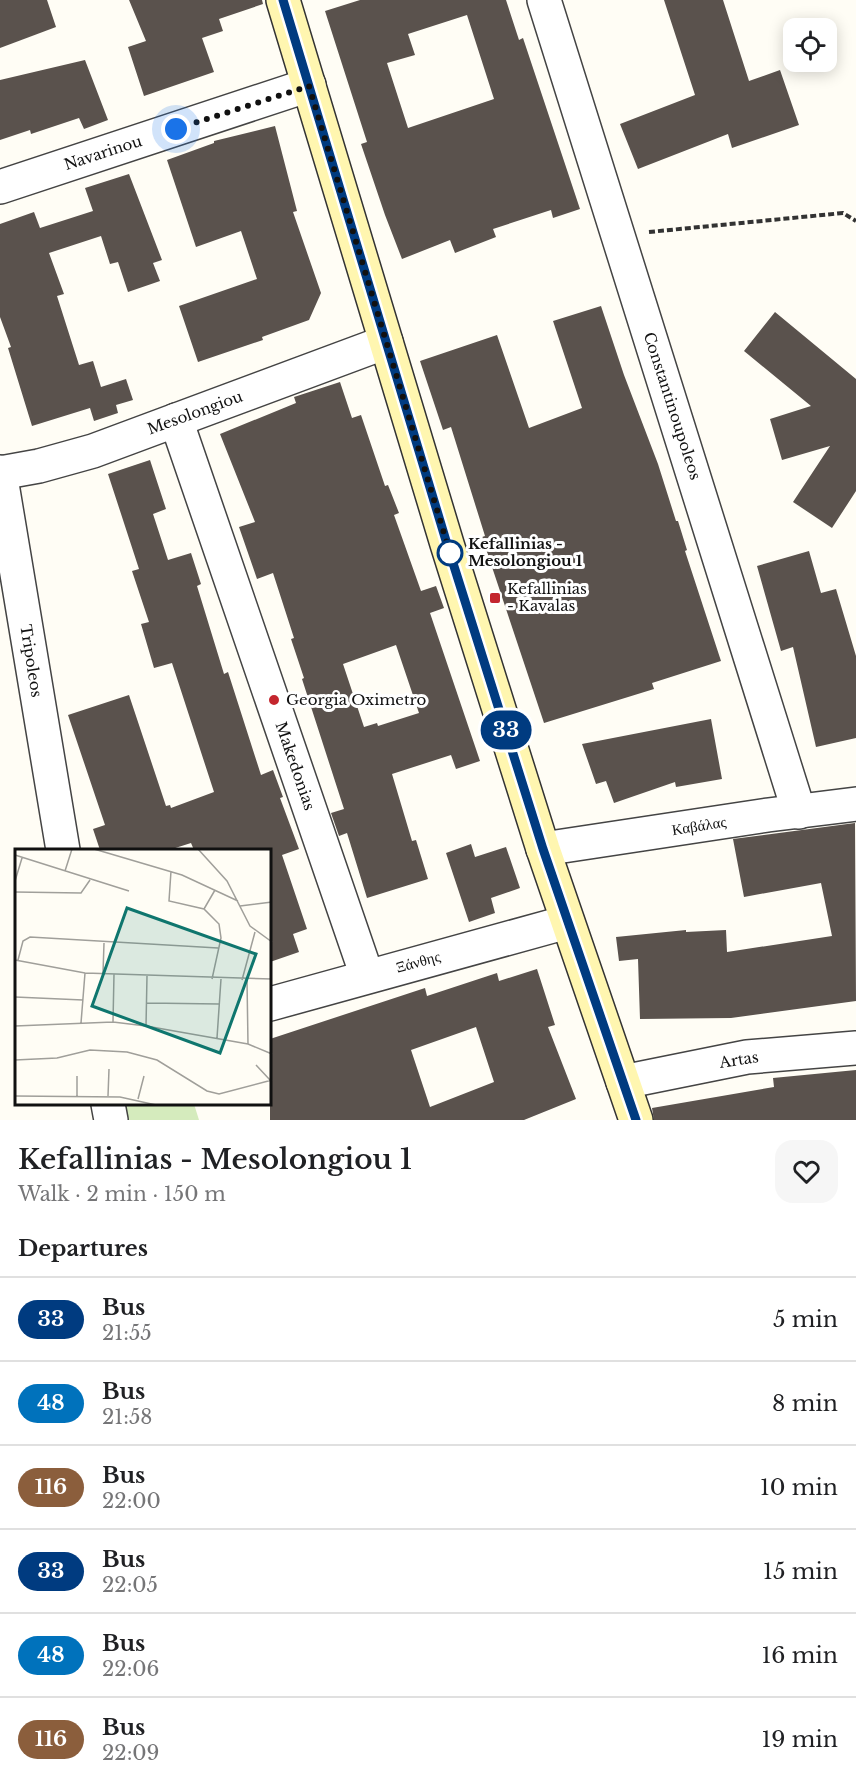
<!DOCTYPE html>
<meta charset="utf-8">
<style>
body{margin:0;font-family:"Libre Baskerville",serif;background:#f6f6f6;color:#202124;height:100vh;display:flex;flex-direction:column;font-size:22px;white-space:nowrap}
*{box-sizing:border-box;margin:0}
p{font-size:20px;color:#757577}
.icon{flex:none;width:33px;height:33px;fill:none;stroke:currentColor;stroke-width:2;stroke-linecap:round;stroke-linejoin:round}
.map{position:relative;height:1120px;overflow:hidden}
.drawer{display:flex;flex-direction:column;background:#fff;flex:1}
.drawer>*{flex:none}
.badge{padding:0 12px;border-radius:20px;font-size:21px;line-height:39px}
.fabs{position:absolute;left:783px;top:18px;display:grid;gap:12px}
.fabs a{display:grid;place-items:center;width:54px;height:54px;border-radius:12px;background:#fff;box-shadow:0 3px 15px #0003;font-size:30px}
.you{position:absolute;width:30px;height:30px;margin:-15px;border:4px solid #fff;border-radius:50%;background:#1a73e8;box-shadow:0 0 0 9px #1a73e833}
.map>.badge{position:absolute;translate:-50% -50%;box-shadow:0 0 0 3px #fff}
h2{padding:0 18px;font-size:22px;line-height:54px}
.round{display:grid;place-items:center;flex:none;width:63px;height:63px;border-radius:18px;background:#f6f6f6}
.overview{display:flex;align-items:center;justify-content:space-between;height:102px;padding:0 18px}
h1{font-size:28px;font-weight:600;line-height:45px}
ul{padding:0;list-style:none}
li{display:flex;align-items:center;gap:18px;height:84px;padding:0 18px;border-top:2px solid #e0e0e0}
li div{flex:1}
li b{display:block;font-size:22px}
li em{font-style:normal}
li .badge{min-width:66px;font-weight:700;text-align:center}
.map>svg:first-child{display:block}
.green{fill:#d5ebbd}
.building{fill:#5a524d;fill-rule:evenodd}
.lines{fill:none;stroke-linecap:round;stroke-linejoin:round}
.street-casing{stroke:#444;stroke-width:36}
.secondary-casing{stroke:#333;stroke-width:36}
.path{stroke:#333;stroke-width:4;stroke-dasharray:6 3;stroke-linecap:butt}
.street{stroke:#fff;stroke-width:33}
.secondary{stroke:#fff6b0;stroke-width:33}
.line-casing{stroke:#fff;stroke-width:14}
.line{stroke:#003b80;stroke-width:9}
.walk{stroke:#111;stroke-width:6;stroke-dasharray:0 10.8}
.stop-dot{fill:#fff;stroke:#003b80;stroke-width:3}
.poi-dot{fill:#c4262e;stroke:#fff;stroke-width:2}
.labels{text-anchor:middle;stroke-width:6;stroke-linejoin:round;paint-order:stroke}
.street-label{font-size:15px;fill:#111;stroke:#fff}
.stop-label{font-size:15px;font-weight:bold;fill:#111;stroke:#fff;text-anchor:start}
.poi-label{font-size:15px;fill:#111;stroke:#fff;text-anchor:start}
.inset-road{fill:none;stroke:#a09f9a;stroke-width:1.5}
.view{fill:#0f766e;fill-opacity:0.15;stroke:#0f766e;stroke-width:3}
.inset-edge{fill:none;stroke:#111;stroke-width:3}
</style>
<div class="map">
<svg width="856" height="1120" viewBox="0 0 856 1120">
<rect width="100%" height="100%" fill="#fffdf5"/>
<path class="green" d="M 119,1104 L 194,1104 L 199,1120 L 122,1120 Z"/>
<g class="building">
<path d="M 0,0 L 47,0 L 56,27 L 0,48 Z"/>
<path d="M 129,0 L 262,0 L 263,4 L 219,19 L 223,31 L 202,38 L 214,72 L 144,96 L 128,47 L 146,41 Z"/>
<path d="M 360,0 L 506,0 L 519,40 L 523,38 L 580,209 L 553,218 L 551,210 L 493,229 L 496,237 L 455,253 L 450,240 L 402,259 L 385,215 L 361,144 L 367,142 L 325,11 ZM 467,15 L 494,99 L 408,128 L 387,63 L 415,55 L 408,34 Z"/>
<path d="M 664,0 L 723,0 L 749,81 L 780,70 L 799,125 L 732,148 L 728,134 L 638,169 L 620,124 L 695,95 Z"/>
<path d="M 85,60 L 108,120 L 84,129 L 79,118 L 31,134 L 30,130 L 0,140 L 0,80 Z"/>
<path d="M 275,126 L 297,211 L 293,212 L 321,293 L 309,320 L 262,337 L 263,340 L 198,362 L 179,306 L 257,279 L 241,231 L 196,247 L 167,160 L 214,143 L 214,141 Z"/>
<path d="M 129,174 L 162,260 L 153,263 L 160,281 L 128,292 L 118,262 L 110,264 L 101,236 L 49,253 L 64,294 L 57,296 L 79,365 L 93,361 L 101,387 L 126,379 L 133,400 L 116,405 L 118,413 L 94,421 L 90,408 L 32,426 L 8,348 L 11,347 L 0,317 L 0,224 L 34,212 L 40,228 L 93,211 L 85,188 Z"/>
<path d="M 601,306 L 624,375 L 658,464 L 676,521 L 678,521 L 687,550 L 685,551 L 721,661 L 652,683 L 654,689 L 544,723 L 482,537 L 485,536 L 451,427 L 443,430 L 420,361 L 497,335 L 529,428 L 582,408 L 553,321 Z"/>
<path d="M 775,312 L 856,379 L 856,491 L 832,528 L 793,502 L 830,446 L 782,460 L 770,419 L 811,406 L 744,351 Z"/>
<path d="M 340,382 L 352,418 L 361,415 L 385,486 L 388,485 L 399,513 L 394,515 L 421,591 L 436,586 L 444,608 L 430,613 L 480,761 L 456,769 L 451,755 L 392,774 L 412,841 L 416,840 L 428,879 L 367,898 L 347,833 L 339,836 L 331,813 L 344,809 L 302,679 L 304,678 L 291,639 L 294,638 L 273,573 L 257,579 L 239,527 L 255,522 L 220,434 L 296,403 L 294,397 ZM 396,645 L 419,713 L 378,726 L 377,723 L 364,727 L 343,664 Z"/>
<path d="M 150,460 L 166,509 L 153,514 L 168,560 L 191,553 L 201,584 L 197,586 L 224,674 L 228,672 L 261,775 L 273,770 L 283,797 L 280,798 L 299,849 L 282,855 L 307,929 L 293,934 L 299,952 L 270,962 L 270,850 L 194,850 L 191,843 L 169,850 L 100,850 L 93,829 L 105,825 L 68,715 L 129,695 L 166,806 L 170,805 L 171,808 L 214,792 L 172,663 L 154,668 L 141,624 L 149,622 L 132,571 L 139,569 L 108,474 Z"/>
<path d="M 809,551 L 821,593 L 836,589 L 856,656 L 856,738 L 816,747 L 793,647 L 781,651 L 757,566 Z"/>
<path d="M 711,719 L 722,779 L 676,787 L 675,782 L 614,803 L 606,781 L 596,784 L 582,744 Z"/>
<path d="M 855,823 L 856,1001 L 731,1018 L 640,1019 L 638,959 L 619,961 L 616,937 L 686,930 L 686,932 L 726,930 L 727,952 L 832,936 L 821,883 L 744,897 L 733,839 Z"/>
<path d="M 471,844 L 475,857 L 506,847 L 520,888 L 491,898 L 495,913 L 469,922 L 446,853 Z"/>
<path d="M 537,969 L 555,1025 L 548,1027 L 576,1099 L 524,1120 L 270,1120 L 270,1039 L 425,988 L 427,996 L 497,973 L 499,981 ZM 476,1027 L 494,1082 L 430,1107 L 411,1050 Z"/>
<path d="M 856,1070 L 856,1120 L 654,1120 L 652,1108 L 774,1087 L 773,1078 Z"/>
</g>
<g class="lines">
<g class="street-casing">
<g id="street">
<path d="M 544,0 L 799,812"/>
<path d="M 0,187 L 309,85"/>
<path d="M 176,420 L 367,976"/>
<path d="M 0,472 L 63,850"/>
<path d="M 0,473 L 39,466 L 93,451 L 386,342"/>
<path d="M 543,849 L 768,815 L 856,804"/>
<path d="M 270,1004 L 567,922"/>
<path d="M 623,1082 L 747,1057 L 856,1048"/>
<path d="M 108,1104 L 111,1120"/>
</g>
</g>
<g class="secondary-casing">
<path id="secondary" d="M 283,0 L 447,544 L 543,849 L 636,1120"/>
</g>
<path class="path" d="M 649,232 L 843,213 L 856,221"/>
<use href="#street" class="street"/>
<use href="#secondary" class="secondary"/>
</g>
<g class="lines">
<g class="line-casing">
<path id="line" d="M 283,0 L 447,544 L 543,849 L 636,1120"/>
</g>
<use href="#line" class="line"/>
<path class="walk" d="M 176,129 L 309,86 L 450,553"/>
</g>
<circle class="stop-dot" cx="450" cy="553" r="12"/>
<g class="poi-dot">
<rect x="489" y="592" width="12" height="12" rx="3"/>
<circle cx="274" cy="700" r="6"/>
</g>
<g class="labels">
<g class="street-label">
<text transform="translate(103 153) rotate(-18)" y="5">Navarinou</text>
<text transform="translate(672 406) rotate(72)" y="5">Constantinoupoleos</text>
<text transform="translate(195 413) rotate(-20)" y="5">Mesolongiou</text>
<text transform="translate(31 661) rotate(81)" y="5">Tripoleos</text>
<text transform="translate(295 766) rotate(71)" y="5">Makedonias</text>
<text transform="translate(699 826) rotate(-9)" y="5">Καβάλας</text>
<text transform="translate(418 962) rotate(-15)" y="5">Ξάνθης</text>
<text transform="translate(739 1060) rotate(-9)" y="5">Artas</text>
</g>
<g class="stop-label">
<text x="468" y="549">Kefallinias -<tspan x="468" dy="17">Mesolongiou 1</tspan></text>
</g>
<g class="poi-label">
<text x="507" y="594">Kefallinias<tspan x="507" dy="17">- Kavalas</tspan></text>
<text x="286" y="705">Georgia Oximetro</text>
</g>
</g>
<g transform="translate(15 849)">
<rect width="256" height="256" fill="#fffdf5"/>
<path class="inset-road" d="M 79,0 L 167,26 L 223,52M 183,0 L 212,32 L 235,77 L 257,93M 0,6 L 114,42M 50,22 L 57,0M 156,22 L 154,52 L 189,60 L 204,75 L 206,89 L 197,130M 0,32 L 7,9M 0,43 L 66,44 L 75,31M 225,57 L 257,53M 189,60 L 200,41M 0,111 L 70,124 L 257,130M 3,111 L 8,92 L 15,88 L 203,99M 88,124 L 89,94M 227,131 L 240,83M 232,131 L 233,195M 0,148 L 68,151M 132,154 L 204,155M 98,173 L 99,125M 66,174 L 70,124M 0,177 L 98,173 L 131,177 L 233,195 L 257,205M 131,177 L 132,127M 202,189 L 206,130M 0,211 L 42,209 L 75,201 L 112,203 L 142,211 L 192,242 L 204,245 L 257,231M 241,216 L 255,231M 0,247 L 105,248 L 141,256M 62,247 L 62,227M 93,247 L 94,220M 123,250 L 129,227"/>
<path class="view" d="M 112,59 L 241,105 L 205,204 L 77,157 Z"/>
<rect width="256" height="256" class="inset-edge"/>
</g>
</svg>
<div class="fabs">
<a><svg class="icon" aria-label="locate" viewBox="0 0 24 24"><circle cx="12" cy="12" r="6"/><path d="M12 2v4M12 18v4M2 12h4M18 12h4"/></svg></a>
</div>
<div class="you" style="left:176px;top:129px"></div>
<b class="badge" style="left:506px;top:730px;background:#003b80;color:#fff">33</b>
</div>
<section class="drawer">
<div class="overview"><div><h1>Kefallinias - Mesolongiou 1</h1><p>Walk · 2 min · 150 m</p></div><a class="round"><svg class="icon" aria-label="heart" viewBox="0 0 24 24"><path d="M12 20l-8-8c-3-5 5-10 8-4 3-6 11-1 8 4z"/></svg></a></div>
<h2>Departures</h2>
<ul>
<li><span class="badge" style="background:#003b80;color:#fff">33</span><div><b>Bus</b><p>21:55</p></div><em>5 min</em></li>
<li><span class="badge" style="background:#0072bc;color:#fff">48</span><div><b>Bus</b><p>21:58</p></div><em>8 min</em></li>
<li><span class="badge" style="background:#8b5e3c;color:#fff">116</span><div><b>Bus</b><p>22:00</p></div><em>10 min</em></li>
<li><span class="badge" style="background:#003b80;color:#fff">33</span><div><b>Bus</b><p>22:05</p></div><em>15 min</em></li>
<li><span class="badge" style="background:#0072bc;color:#fff">48</span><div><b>Bus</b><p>22:06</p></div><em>16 min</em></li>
<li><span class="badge" style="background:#8b5e3c;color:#fff">116</span><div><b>Bus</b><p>22:09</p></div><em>19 min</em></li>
</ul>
</section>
